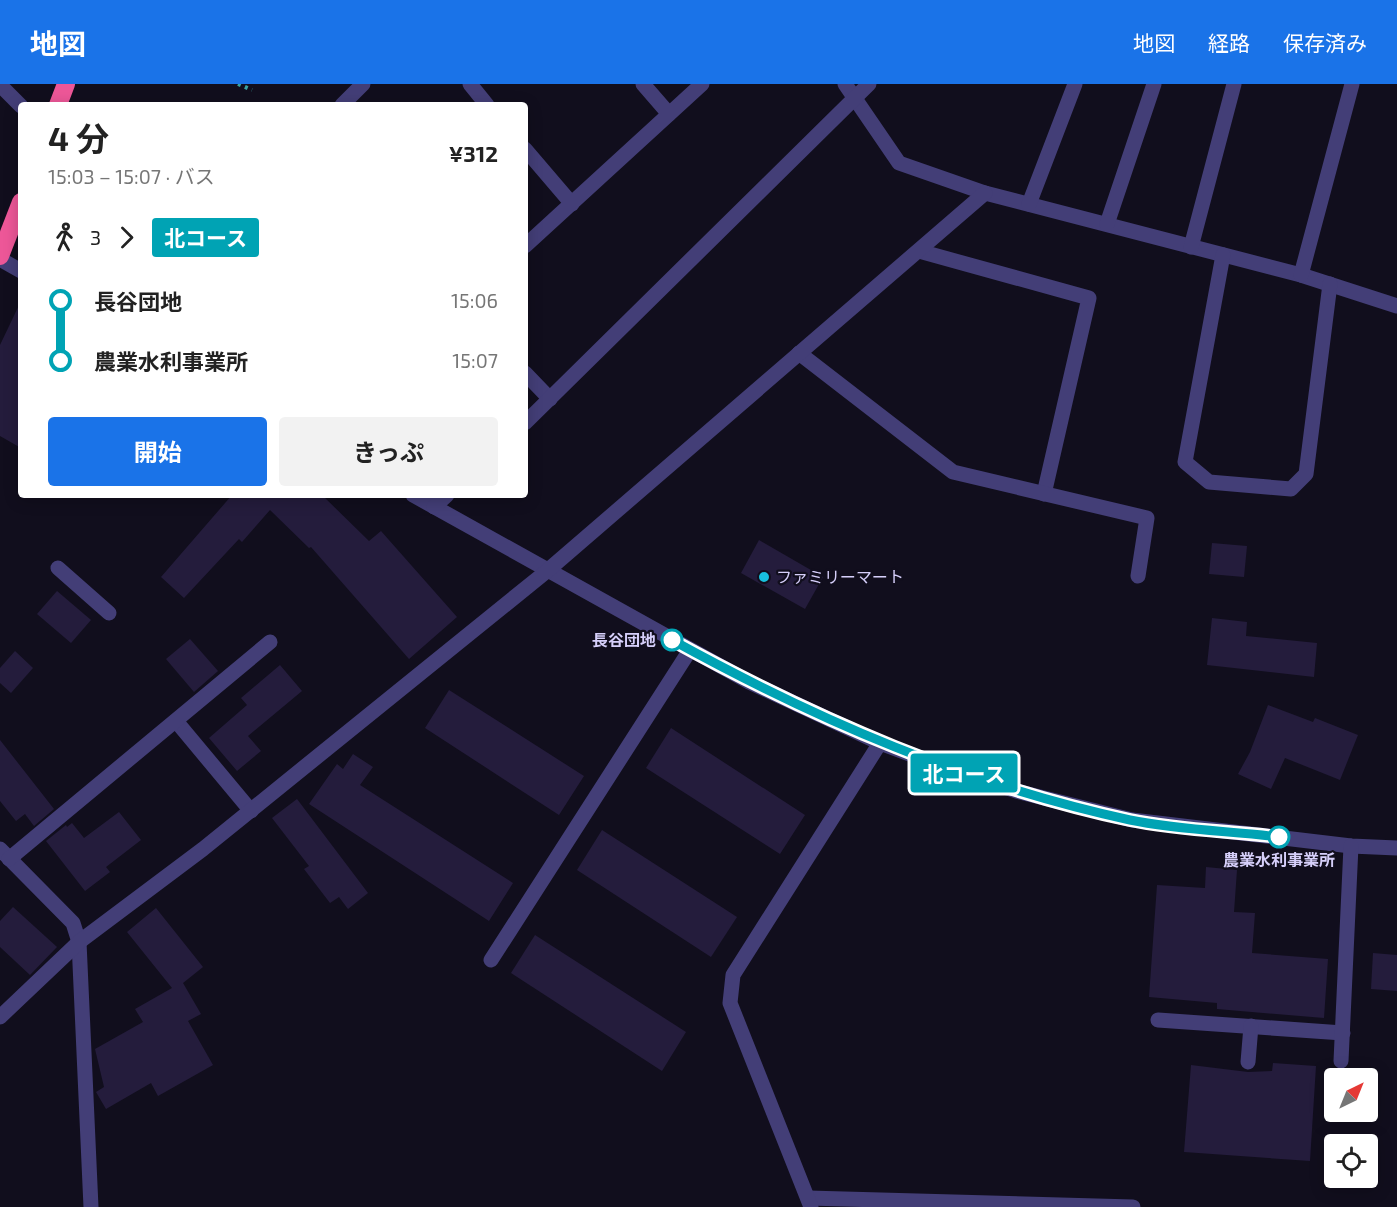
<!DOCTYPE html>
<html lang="ja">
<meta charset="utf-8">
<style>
body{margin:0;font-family:"Exo 2","Noto Sans JP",sans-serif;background:#f2f2f2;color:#222;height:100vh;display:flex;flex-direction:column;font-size:22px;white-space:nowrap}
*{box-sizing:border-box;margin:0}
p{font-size:20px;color:#767676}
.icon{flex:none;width:33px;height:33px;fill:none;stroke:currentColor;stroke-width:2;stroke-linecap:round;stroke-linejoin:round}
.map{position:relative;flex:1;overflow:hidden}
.sheet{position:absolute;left:18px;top:18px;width:510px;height:396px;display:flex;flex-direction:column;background:#fff;border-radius:6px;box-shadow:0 3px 15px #0003}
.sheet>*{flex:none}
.badge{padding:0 12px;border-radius:4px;font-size:21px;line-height:39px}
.needle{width:39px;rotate:43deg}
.controls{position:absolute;left:1324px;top:984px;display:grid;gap:12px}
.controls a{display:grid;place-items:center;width:54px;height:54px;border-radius:6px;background:#fff;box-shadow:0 3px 15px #0003;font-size:30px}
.map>.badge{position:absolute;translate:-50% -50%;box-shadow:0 0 0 3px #fff}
.legs{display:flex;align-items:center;gap:9px;height:66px;padding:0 30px;font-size:20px}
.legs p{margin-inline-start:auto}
.summary{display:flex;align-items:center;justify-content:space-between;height:102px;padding:0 30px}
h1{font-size:33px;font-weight:700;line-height:45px}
.primary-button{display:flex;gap:12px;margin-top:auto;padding:12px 30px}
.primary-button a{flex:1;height:69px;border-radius:6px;background:#1a73e8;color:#fff;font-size:24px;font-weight:700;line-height:69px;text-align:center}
.primary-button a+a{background:#f2f2f2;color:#222}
ul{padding:0 30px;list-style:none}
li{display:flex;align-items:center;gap:21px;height:60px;font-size:22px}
li i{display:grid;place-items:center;width:9px;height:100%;margin:0 8px;background:currentColor}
li i::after{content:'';width:15px;height:15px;margin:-8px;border:4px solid;border-radius:50%;background:#fff}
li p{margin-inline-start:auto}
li:first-child i{background:linear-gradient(#0000 50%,currentColor 0)}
li:last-child i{background:linear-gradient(currentColor 50%,#0000 0)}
header{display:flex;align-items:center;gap:36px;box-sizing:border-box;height:84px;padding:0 30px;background:#1a73e8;color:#fff}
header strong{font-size:28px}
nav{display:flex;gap:33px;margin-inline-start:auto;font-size:21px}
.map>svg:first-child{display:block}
.building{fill:#241c3c}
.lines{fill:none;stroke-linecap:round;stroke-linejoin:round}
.path{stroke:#3aa3a2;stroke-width:4;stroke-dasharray:3 4.5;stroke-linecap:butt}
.minor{stroke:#433e77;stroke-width:15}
.highway{stroke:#ed5798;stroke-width:18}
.line-1-casing{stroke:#fff;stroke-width:14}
.line-1{stroke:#00a3b4;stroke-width:9}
.poi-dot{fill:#18c0dd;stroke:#110e1d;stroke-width:2}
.stop-1-dot{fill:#fff;stroke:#00a3b4;stroke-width:3}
.labels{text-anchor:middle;stroke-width:4.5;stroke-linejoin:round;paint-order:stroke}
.poi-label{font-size:16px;fill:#d6cffa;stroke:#110e1d;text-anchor:start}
.stop-label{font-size:16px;font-weight:bold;fill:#d6cffa;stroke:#110e1d;text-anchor:end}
</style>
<header>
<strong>地図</strong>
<nav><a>地図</a><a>経路</a><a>保存済み</a></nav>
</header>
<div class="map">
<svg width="1397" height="1123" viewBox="0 0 1397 1123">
<rect width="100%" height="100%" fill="#110e1d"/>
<g class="building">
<path d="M 21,217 L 21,364 L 0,352 L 0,261 Z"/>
<path d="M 232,411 L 322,411 L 369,457 L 381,447 L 457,533 L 409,575 L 311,463 L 309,464 L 270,426 L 242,458 L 239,455 L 184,514 L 161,493 Z"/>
<path d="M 759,456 L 823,493 L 805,525 L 741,489 Z"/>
<path d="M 1212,459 L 1247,462 L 1244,493 L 1209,490 Z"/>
<path d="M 57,507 L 91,536 L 71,559 L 37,530 Z"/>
<path d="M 1212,534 L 1247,538 L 1246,552 L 1317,559 L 1314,593 L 1207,581 Z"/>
<path d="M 190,555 L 218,587 L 194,608 L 166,575 Z"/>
<path d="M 15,567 L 33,584 L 11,609 L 0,599 L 0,584 Z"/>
<path d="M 280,581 L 302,607 L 248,652 L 261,667 L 237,687 L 209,654 L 247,621 L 241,614 Z"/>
<path d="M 449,606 L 584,692 L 559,731 L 425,644 Z"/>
<path d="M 1268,621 L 1313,638 L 1315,634 L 1358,651 L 1340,696 L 1285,674 L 1271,705 L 1238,690 L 1250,668 Z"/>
<path d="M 671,644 L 805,731 L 780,770 L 646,684 Z"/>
<path d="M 0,656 L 54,725 L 34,742 L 25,730 L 16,737 L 0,717 Z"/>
<path d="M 353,670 L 373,683 L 360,701 L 513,799 L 489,837 L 309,720 L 337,680 L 343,685 Z"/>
<path d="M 297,715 L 368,809 L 348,825 L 339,813 L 330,819 L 304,785 L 309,782 L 272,734 Z"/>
<path d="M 119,728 L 141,756 L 106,783 L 110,788 L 85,807 L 46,757 L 66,741 L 67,743 L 72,739 L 84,754 Z"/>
<path d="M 602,746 L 737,833 L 711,873 L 577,786 Z"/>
<path d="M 1206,783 L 1237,786 L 1234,828 L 1255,829 L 1252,869 L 1328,875 L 1324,934 L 1217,925 L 1217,919 L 1149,913 L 1157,801 L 1205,804 Z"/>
<path d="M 13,823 L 57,863 L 30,891 L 0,863 L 0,837 Z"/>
<path d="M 156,824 L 203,883 L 183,899 L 201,930 L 188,937 L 213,981 L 158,1012 L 151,999 L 106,1025 L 96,1008 L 104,1003 L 95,965 L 143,938 L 135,925 L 172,904 L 127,848 Z"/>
<path d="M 535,851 L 686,948 L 662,987 L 511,889 Z"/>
<path d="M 1373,869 L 1397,871 L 1397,907 L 1371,905 Z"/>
<path d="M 1273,979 L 1316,982 L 1310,1077 L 1184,1068 L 1191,981 L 1248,988 L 1272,987 Z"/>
</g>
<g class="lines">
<path class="path" d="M 238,0 L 252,6"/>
<g class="minor">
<path d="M 470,0 L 487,21"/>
<path d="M 643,0 L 669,30"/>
<path d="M 845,0 L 899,79 L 985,109 L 1301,191 L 1397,222"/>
<path d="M 0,1 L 21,22"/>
<path d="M 342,21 L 363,0"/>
<path d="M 525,65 L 572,120"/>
<path d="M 1029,120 L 1075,0"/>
<path d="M 1107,140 L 1154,0"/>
<path d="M 525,162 L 702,0"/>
<path d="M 1191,163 L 1234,0"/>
<path d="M 919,167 L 1089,214 L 1044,410"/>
<path d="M 1223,171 L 1185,378 L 1209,398 L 1291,405 L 1306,390 L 1330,200"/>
<path d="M 0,175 L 21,187"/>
<path d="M 1301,191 L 1352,0"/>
<path d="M 799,269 L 953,388 L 1147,434 L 1138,492"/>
<path d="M 525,289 L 550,315"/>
<path d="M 525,339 L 869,0"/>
<path d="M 413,411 L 749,598 L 880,659 L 939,681 L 1016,707 L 1132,736 L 1351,762 L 1397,764"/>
<path d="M 434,423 L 447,411"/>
<path d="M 58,484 L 109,529"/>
<path d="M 176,637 L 251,727"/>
<path d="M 0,765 L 73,839 L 79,858 L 91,1123"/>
<path d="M 9,775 L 270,558"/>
<path d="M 491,876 L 690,566"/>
<path d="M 0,933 L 79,858 L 203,765 L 547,487 L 985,109"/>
<path d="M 1158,936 L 1343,949"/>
<path d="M 1341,977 L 1351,762"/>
<path d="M 1248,978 L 1251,942"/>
<path d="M 808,1114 L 1133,1123"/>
<path d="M 811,1123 L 730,919 L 733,891 L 880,659"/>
</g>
<g class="highway">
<path d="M 58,21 L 66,0"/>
<path d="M 0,172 L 21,118"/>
</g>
</g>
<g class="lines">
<g class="line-1-casing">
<path id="line-1" d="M 672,556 C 817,636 968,701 1130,736 C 1178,746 1230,747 1279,753"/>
</g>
<use href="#line-1" class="line-1"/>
</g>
<circle class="poi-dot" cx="764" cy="493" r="6"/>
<g class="stop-1-dot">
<circle cx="672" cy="556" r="10"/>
<circle cx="1279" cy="753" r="10"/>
</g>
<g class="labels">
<g class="poi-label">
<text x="776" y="499">ファミリーマート</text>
</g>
<g class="stop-label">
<text x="656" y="562">長谷団地</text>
<text x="1279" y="782" text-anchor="middle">農業水利事業所</text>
</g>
</g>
</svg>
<div class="controls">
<a><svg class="needle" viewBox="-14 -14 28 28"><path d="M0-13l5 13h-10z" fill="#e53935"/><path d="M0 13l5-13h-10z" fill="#767676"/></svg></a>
<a><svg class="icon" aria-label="locate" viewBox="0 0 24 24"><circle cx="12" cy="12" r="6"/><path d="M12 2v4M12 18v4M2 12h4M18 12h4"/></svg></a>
</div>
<b class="badge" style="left:964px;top:689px;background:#00a3b4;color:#fff">北コース</b>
<section class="sheet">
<div class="summary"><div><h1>4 分</h1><p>15:03 – 15:07 · バス</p></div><b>¥312</b></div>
<div class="legs"><svg class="icon" aria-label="walk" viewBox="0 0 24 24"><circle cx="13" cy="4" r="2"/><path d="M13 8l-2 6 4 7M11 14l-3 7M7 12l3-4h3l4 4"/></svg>3<svg class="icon" aria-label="forward" viewBox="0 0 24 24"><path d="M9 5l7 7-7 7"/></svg><b class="badge" style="background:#00a3b4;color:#fff">北コース</b></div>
<ul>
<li><i style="color:#00a3b4"></i><b>長谷団地</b><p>15:06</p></li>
<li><i style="color:#00a3b4"></i><b>農業水利事業所</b><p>15:07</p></li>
</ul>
<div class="primary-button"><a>開始</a><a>きっぷ</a></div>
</section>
</div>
